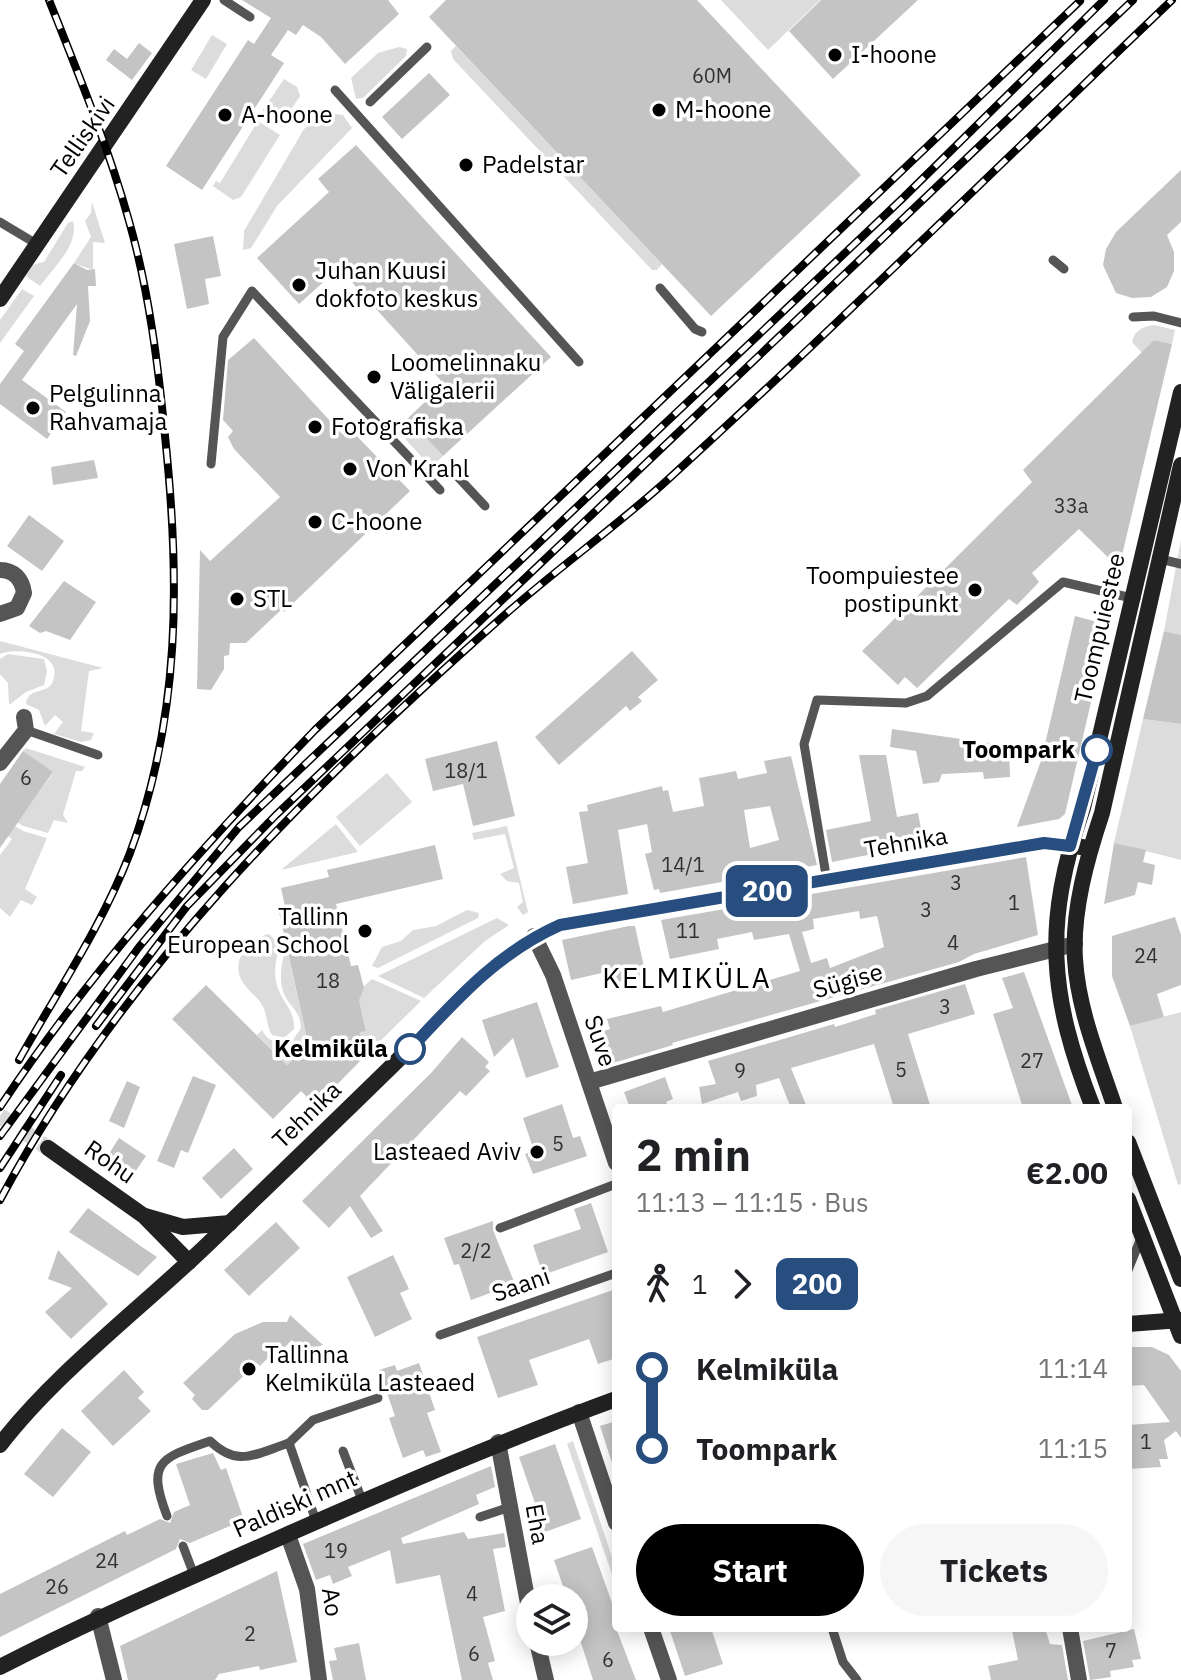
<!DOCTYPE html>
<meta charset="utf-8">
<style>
body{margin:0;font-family:"IBM Plex Sans",sans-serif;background:#f6f6f6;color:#202124;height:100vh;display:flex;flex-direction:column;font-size:30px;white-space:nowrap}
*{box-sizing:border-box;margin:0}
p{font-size:26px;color:#757577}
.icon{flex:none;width:44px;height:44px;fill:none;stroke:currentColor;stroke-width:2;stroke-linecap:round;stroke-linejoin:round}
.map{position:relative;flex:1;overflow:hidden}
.drawer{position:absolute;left:612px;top:1104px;width:520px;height:528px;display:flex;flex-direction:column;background:#fff;border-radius:8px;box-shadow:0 4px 20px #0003}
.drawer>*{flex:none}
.badge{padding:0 16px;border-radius:12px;font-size:28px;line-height:52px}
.tools{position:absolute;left:516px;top:1584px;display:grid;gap:16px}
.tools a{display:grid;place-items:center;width:72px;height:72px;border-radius:50%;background:#fff;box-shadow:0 4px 20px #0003;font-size:40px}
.map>.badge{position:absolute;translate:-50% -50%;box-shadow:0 0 0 4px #fff}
.legs{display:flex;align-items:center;gap:12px;height:88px;padding:0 24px;font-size:26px}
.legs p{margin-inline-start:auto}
.summary{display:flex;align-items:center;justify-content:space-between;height:136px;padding:0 24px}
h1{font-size:44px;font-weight:700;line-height:60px}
.action{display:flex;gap:16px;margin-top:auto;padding:16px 24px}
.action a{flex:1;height:92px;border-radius:48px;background:#000;color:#fff;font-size:32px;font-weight:700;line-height:92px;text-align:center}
.action a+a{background:#f6f6f6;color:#202124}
ul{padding:0 24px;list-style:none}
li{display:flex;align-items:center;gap:28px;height:80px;font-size:30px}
li i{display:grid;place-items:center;width:12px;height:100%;margin:0 10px;background:currentColor}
li i::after{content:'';width:20px;height:20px;margin:-10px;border:6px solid;border-radius:50%;background:#fff}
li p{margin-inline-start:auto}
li:first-child i{background:linear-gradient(#0000 50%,currentColor 0)}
li:last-child i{background:linear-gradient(currentColor 50%,#0000 0)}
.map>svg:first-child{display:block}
.green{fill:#dcdcdc}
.building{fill:#c4c4c4;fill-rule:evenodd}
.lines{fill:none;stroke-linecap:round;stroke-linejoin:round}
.secondary-tunnel{stroke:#d9d9d9;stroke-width:16;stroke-dasharray:16 8;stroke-linecap:butt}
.lane{stroke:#555;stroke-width:9}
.street{stroke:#555;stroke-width:16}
.secondary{stroke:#222;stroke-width:16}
.rail-casing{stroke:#000;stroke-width:8}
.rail{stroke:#fff;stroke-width:5;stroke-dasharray:15;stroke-linecap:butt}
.line-1-casing{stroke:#fff;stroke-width:18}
.line-1{stroke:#284e7f;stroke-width:12}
.poi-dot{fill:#000;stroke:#fff;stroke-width:3}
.stop-1-dot{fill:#fff;stroke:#284e7f;stroke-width:4}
.labels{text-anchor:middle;stroke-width:7;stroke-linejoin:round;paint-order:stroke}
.number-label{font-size:20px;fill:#313131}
.poi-label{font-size:24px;fill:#000;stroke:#fff;text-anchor:start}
.street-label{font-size:24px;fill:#000;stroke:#fff}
.stop-label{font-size:24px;font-weight:bold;fill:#000;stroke:#fff;text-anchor:end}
.quarter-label{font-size:28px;letter-spacing:2px;fill:#000;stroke:#fff}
</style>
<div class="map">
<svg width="1181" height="1680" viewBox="0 0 1181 1680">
<rect width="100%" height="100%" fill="#fff"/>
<g class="green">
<path d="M 721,0 L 820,0 L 768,50 Z"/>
<path d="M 212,35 L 227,44 L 206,79 L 191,70 Z"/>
<path d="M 456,46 L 662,264 L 657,270 L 652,270 L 453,59 L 451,51 Z"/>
<path d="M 399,47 L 407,49 L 406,56 L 363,98 L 356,99 L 351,78 L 378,53 Z"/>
<path d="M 284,79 L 297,87 L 300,96 L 280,126 L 264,115 L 263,110 Z"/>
<path d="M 328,113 L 343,115 L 352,128 L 277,206 L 251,248 L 243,250 L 244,231 L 304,129 Z"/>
<path d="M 258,121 L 280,135 L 241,197 L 233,200 L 213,186 L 216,181 L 220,183 Z"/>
<path d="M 92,202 L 105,243 L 93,242 L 93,270 L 74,263 L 91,237 L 85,221 L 91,213 Z"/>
<path d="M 73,221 C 79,245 54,267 40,286 L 26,276 L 33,265 L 44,262 L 68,223 Z"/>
<path d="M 22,289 L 34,296 L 0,343 L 0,320 Z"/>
<path d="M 1154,325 L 1175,330 L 1172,344 L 1154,340 L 1142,353 L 1132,342 C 1135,330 1142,327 1154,325 Z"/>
<path d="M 408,418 L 443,456 L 431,467 L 396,429 Z"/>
<path d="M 1181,540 L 1181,635 L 1164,631 Z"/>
<path d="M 0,641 L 103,668 L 89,671 L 81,731 L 94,733 L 91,740 L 81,742 L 54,734 L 63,722 L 55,715 L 45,726 L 39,710 L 26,704 C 28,686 47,696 53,681 C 64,652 17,647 0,654 Z"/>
<path d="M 8,654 L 44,659 L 47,671 L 44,685 L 26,692 L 9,705 L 8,683 L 0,674 L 0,659 Z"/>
<path d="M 1143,719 L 1181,724 L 1181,860 L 1114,843 Z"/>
<path d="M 26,748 L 85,767 L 82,771 L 76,771 L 63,815 L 68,823 L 54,820 L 48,833 L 23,826 L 0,811 L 0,799 L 23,815 L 53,773 L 23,751 Z"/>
<path d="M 387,773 L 412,802 L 360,846 L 336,817 Z"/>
<path d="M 0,817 L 23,831 L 47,838 L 25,889 L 37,897 L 32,905 L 21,900 L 10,917 L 0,908 L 0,855 L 12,839 L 0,830 Z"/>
<path d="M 336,824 L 358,852 L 281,870 Z"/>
<path d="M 507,826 L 528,912 L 523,915 L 517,907 L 523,902 L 519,883 L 507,881 L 500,874 L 514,868 L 505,834 L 474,840 L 472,833 Z"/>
<path d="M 467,910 L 479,913 L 478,918 L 378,968 L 372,966 L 382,947 L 401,941 L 413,930 L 436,926 Z"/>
<path d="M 497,918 L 509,925 L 485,941 L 424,998 L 378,976 Z"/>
<path d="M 269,934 L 280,946 C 263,997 296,1000 294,1029 L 284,1038 L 272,1035 C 266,1026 268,1015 262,1005 C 257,996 247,990 242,981 C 230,961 249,938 269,934 Z"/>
<path d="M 286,945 L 308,1043 L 287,1065 L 282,1060 L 276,1066 L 272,1050 L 257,1035 L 262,1030 C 268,1043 280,1044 293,1040 L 301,1028 C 300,1014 296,1012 288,1001 C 276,984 282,963 286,945 Z"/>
<path d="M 372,979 L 421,1001 L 365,1056 L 360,1032 L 366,1030 L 357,992 Z"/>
<path d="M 1181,1012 L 1181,1184 L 1178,1185 L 1130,1026 Z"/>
<path d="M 573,1441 L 612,1557 L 616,1559 L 616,1586 L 567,1444 Z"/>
</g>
<g class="building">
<path d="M 242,0 L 388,0 L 399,14 L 345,64 L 321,37 L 303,25 L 296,35 L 288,30 L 271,55 L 284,63 L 202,190 L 166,166 L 248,40 L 254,44 L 271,18 Z"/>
<path d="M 446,0 L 697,0 L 861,175 L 711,316 L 429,17 Z"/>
<path d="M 821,0 L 918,0 L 833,79 L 789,31 Z"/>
<path d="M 139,43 L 152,53 L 132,80 L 106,60 L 114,49 L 127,59 Z"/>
<path d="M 429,73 L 450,95 L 402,139 L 382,117 Z"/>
<path d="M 356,145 L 551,357 L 443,456 L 408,418 L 444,384 L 339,268 L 299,304 L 257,258 L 329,192 L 318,179 Z"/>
<path d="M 1181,170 L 1181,222 L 1167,235 L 1174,252 L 1174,271 L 1167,287 L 1151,297 L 1132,298 L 1116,293 L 1103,265 L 1106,249 L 1116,232 Z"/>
<path d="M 213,236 L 221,276 L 205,279 L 209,304 L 187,309 L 174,244 Z"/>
<path d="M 74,263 L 87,270 L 95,269 L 96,286 L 88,286 L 90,321 L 76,356 L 73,355 L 77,304 L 22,380 L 66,412 L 47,439 L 0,404 L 0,384 L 24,351 L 15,344 Z"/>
<path d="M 254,338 L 342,434 L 349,428 L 410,491 L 284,612 L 282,609 L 246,643 L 230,643 L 229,655 L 224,656 L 224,669 L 211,690 L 197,689 L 200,550 L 210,561 L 280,497 L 234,449 L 228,437 L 233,431 L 223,420 L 228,360 Z"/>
<path d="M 1154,340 L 1172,344 L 1119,568 L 1079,529 L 1032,573 L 1039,582 L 1017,605 L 1009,599 L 917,688 L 905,677 L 898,685 L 862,651 L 1032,482 L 1023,470 Z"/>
<path d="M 94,460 L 98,478 L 53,485 L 51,467 Z"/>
<path d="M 29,515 L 64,541 L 42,571 L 7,546 Z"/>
<path d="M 64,581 L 96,602 L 70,640 L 46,631 L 40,633 L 29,626 Z"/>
<path d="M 1075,616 L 1109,625 L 1065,814 L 1059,819 L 1017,827 L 1041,761 Z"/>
<path d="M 1164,631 L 1181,635 L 1181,724 L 1143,719 Z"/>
<path d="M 632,651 L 658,680 L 638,697 L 642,701 L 630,711 L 626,706 L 559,765 L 535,737 Z"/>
<path d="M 892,729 L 1009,746 L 1010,777 L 984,779 L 983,772 L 942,774 L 939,782 L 923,784 L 916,751 L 890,747 Z"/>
<path d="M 497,741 L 515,816 L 473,826 L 463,784 L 433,791 L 425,759 Z"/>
<path d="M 23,751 L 53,772 L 0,848 L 0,784 Z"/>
<path d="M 859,755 L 886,755 L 897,817 L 918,813 L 924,844 L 832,862 L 826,830 L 871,821 Z"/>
<path d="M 791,756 L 817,865 L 660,893 L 659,889 L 654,890 L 645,854 L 652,852 L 647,824 L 618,830 L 628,894 L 573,904 L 566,867 L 588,863 L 579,812 L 588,811 L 587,805 L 662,786 L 663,791 L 668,790 L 673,812 L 704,806 L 699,778 L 736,771 L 738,779 L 767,773 L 764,761 ZM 770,806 L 779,840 L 750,848 L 744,810 Z"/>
<path d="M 1114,843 L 1146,850 L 1143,862 L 1155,865 L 1152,885 L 1138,882 L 1135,895 L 1104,904 Z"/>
<path d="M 435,845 L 443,879 L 336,904 L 351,966 L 358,965 L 364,988 L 359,1000 L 366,1031 L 360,1032 L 365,1056 L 316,1106 L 301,1091 L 273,1119 L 172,1019 L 206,985 L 287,1065 L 308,1043 L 279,912 L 286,911 L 281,888 L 329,877 L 327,870 Z"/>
<path d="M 1026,857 L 1038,935 L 974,954 L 959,962 L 672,1043 L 673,1045 L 603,1066 L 594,1034 L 610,1029 L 607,1019 L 661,1006 L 663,1012 L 800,971 L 789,934 L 754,940 L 752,932 L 717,939 L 719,949 L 670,959 L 661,920 ZM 859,911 L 860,919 L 877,916 L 884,947 L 830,968 L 827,958 L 811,963 L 802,932 L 814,929 L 813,919 Z"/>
<path d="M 1175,917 L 1181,935 L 1181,985 L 1157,994 L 1164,1017 L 1130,1026 L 1112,976 L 1112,936 Z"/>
<path d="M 629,926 L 635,926 L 646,976 L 617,982 L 615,970 L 571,980 L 562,940 Z"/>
<path d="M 1024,972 L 1073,1108 L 1023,1108 L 993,1014 L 1013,1008 L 1002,978 Z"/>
<path d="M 965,984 L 975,1014 L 908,1034 L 931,1108 L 894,1108 L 874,1044 L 791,1068 L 806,1105 L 798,1108 L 791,1108 L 779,1078 L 756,1085 L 757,1096 L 741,1101 L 738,1092 L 702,1104 L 699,1087 L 716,1084 L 708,1061 L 834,1024 L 835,1027 L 876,1014 L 875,1010 Z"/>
<path d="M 537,1002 L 559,1067 L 526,1078 L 513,1038 L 494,1057 L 482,1020 Z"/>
<path d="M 462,1037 L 489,1062 L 485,1067 L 490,1071 L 466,1096 L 460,1091 L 360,1196 L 383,1231 L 371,1238 L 350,1206 L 329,1228 L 302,1201 L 432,1072 Z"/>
<path d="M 193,1076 L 216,1085 L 188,1153 L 181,1150 L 174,1168 L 157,1161 Z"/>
<path d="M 665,1077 L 673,1099 L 666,1102 L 669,1108 L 630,1108 L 624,1092 Z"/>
<path d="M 127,1081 L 140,1087 L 124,1128 L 109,1121 Z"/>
<path d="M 562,1104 L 573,1138 L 580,1136 L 587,1156 L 533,1174 L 525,1154 L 534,1151 L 523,1118 Z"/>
<path d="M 119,1138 L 146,1156 L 133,1175 L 107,1157 Z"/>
<path d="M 234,1148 L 253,1169 L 221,1199 L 202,1178 Z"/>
<path d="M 591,1203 L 608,1252 L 543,1275 L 533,1245 L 581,1229 L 574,1209 Z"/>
<path d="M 88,1208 L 142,1247 L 157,1257 L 138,1276 L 69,1232 Z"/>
<path d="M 493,1221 L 493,1230 L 515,1284 L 471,1300 L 459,1264 L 454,1265 L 444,1238 Z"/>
<path d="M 276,1222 L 300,1248 L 249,1296 L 224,1270 Z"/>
<path d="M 58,1250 L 108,1304 L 71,1339 L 45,1312 L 72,1288 L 48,1279 Z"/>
<path d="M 393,1255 L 409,1289 L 400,1293 L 412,1319 L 375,1337 L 347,1277 Z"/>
<path d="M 616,1289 L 616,1358 L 598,1364 L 589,1339 L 529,1360 L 538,1385 L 498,1398 L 477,1337 Z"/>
<path d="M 290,1315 L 323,1345 L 303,1351 L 292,1340 L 271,1361 L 268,1358 L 260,1366 L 257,1363 L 208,1410 L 202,1410 L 192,1399 L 195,1395 L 183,1383 L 235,1334 L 263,1322 L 287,1322 Z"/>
<path d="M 1128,1347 L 1152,1347 L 1169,1355 L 1181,1371 L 1181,1438 L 1176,1431 L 1164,1440 L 1168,1459 L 1159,1459 L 1161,1467 L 1128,1469 L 1128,1425 L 1170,1422 L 1144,1385 L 1128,1386 Z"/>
<path d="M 419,1363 L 435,1410 L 427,1413 L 441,1452 L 426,1457 L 423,1450 L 403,1458 L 389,1418 L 395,1416 L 379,1370 L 395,1365 L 397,1371 Z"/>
<path d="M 124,1370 L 144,1392 L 138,1398 L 151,1411 L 113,1446 L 81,1411 Z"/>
<path d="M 616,1421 L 616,1465 L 613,1466 L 600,1426 Z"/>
<path d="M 62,1428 L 91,1452 L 53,1497 L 24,1474 Z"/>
<path d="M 555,1444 L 581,1519 L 545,1532 L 519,1457 Z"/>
<path d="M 213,1453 L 221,1470 L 226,1468 L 244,1520 L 190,1543 L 180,1539 L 176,1549 L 0,1637 L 0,1594 L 125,1531 L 127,1535 L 160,1519 L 170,1523 L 174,1512 L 190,1505 L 176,1464 Z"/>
<path d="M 491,1466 L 495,1487 L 476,1495 L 479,1504 L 401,1538 L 403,1544 L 464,1532 L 468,1539 L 504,1533 L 506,1547 L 493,1549 L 505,1611 L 483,1617 L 495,1661 L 488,1663 L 493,1680 L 462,1680 L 440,1575 L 396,1584 L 390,1550 L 348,1567 L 352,1576 L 333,1584 L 330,1575 L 316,1580 L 303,1544 Z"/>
<path d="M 592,1547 L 612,1603 L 616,1628 L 636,1680 L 593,1680 L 574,1621 L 574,1598 L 567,1598 L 554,1560 Z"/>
<path d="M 277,1571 L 297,1662 L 260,1670 L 259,1666 L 219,1674 L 215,1680 L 128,1680 L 120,1646 Z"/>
<path d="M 669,1628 L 711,1628 L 723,1664 L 685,1676 Z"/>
<path d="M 1024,1628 L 1045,1628 L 1050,1644 L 1062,1645 L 1068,1680 L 991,1680 L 988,1666 L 1018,1660 L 1012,1630 Z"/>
<path d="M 1134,1629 L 1141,1659 L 1132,1660 L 1134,1667 L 1110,1671 L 1111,1677 L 1090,1680 L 1083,1641 Z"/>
<path d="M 359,1643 L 366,1680 L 333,1680 L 329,1661 L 337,1660 L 334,1648 Z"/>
</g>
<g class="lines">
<path class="secondary-tunnel" d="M 0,1116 L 48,1148"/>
<g class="lane">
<path d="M 224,0 L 250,17"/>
<path d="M 335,90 L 579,362"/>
<path d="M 370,102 L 427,47"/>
<path d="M 0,222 L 35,243"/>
<path d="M 1053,260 L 1064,269"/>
<path d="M 660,288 L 695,329 L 702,332"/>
<path d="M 1133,317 L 1154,316 L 1181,323"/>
<path d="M 211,464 L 223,337 L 252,291 L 440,490"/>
<path d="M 456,475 L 485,506"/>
<path d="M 1160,559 L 1181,564"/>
<path d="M 26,730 L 98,755"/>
<path d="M 827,881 L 804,744 L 817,700 L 906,703 L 927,696 L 1063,582 L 1136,599"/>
<path d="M 500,1228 L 616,1184"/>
<path d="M 1128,1270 L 1141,1238"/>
<path d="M 440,1335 L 616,1273"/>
<path d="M 289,1443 L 313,1420 L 378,1398"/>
<path d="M 343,1451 L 362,1500"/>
<path d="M 167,1516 C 146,1461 161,1458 210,1441 C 238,1468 255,1454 289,1443 L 316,1521"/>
<path d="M 480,1517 L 510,1507"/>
<path d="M 183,1546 L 194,1575"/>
<path d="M 832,1628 L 843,1662 L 857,1680"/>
</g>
<g class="street">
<path d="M 0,570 C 14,570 22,579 24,593 L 17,608 L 0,614"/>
<path d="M 0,763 L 26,730 L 24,717"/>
<path d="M 534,936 L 553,975 L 616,1163"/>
<path d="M 589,1082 L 976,969 L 1075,944"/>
<path d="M 579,1412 L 616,1523"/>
<path d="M 498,1442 L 530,1614"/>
<path d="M 288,1535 L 307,1589 L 319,1680"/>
<path d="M 98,1616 L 114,1680"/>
<path d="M 651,1628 L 669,1680"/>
<path d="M 1070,1628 L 1079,1680"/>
<path d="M 537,1642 L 546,1680"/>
</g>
<g class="secondary">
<path d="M 0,299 L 203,0"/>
<path d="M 1093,1108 C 1049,995 1043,924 1083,808 L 1181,392"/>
<path d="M 1115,1108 C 1099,1060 1078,1010 1075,959 C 1072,911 1087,858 1102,813 L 1181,465"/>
<path d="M 1128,1142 L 1181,1279"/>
<path d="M 48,1148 L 144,1216 L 189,1262"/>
<path d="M 1128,1199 L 1181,1336"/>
<path d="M 145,1216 L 183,1227 L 230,1223"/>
<path d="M 1128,1324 L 1181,1320"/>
<path d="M 0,1445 C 55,1373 144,1306 210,1242 C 274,1180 339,1118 402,1056 C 453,1006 493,955 560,925 L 1044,843 L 1091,848"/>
<path d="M 0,1667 C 94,1618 190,1578 286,1535 C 395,1487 504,1440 616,1399"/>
</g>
<g class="rail-casing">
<g id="rail">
<path d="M 96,1026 L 187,906 L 276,815 L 1133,0"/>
<path d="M 19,1060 C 57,992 102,926 130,853 C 181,716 180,578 165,436 C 158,364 149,291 129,221 C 108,146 78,73 49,0"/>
<path d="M 0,1107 C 90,971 202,847 315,730 L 1080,1"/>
<path d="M 0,1136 L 139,947 L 239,827 L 903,198 L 1104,0"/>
<path d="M 0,1168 L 61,1075"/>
<path d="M 0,1200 C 121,973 309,788 500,619 C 553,572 610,531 663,484 C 836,327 1003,161 1172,0"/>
</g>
</g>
<use href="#rail" class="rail"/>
</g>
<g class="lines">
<g class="line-1-casing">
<path id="line-1" d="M 410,1049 C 456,1000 497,953 560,925 L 1044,843 L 1070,846 L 1097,750"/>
</g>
<use href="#line-1" class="line-1"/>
</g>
<g class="poi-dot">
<circle cx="835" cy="55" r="8"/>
<circle cx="659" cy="110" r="8"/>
<circle cx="225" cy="115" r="8"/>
<circle cx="466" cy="165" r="8"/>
<circle cx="299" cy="285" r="8"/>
<circle cx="374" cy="377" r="8"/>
<circle cx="33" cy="408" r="8"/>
<circle cx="315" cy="427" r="8"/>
<circle cx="350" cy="469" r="8"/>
<circle cx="315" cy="522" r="8"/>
<circle cx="975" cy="590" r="8"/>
<circle cx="237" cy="599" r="8"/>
<circle cx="365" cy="931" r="8"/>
<circle cx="537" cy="1152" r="8"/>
<circle cx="249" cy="1369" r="8"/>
</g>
<g class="stop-1-dot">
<circle cx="1097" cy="750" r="14"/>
<circle cx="410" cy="1049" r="14"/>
</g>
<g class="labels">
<g class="number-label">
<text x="712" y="83">60M</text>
<text x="1071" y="513">33a</text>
<text x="466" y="778">18/1</text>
<text x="26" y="785">6</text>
<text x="683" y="872">14/1</text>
<text x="956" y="890">3</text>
<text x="1014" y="910">1</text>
<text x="926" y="917">3</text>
<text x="688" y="938">11</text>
<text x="953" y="950">4</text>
<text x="1146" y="963">24</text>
<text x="328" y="988">18</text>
<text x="945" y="1014">3</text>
<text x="1032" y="1068">27</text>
<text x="901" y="1077">5</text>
<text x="740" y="1078">9</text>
<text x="558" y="1151">5</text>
<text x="476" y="1258">2/2</text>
<text x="1146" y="1449">1</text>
<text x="336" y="1558">19</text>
<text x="107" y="1568">24</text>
<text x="57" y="1594">26</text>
<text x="472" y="1601">4</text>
<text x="250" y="1641">2</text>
<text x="1111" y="1658">7</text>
<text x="474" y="1661">6</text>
<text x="608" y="1667">6</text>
</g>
<g class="poi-label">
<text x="851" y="63">I-hoone</text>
<text x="675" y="118">M-hoone</text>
<text x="241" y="123">A-hoone</text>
<text x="482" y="173">Padelstar</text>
<text x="315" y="279">Juhan Kuusi<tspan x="315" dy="28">dokfoto keskus</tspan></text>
<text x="390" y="371">Loomelinnaku<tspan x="390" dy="28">Väligalerii</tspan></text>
<text x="49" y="402">Pelgulinna<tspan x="49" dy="28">Rahvamaja</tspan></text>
<text x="331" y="435">Fotografiska</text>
<text x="366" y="477">Von Krahl</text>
<text x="331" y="530">C-hoone</text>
<text x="959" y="584" text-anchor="end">Toompuiestee<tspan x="959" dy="28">postipunkt</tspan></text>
<text x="253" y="607">STL</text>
<text x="349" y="925" text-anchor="end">Tallinn<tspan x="349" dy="28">European School</tspan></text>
<text x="521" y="1160" text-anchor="end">Lasteaed Aviv</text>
<text x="265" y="1363">Tallinna<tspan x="265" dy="28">Kelmiküla Lasteaed</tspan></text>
</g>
<g class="street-label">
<text transform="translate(83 137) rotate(-55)" y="8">Telliskivi</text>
<text transform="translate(1100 628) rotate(-77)" y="8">Toompuiestee</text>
<text transform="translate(906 843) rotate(-10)" y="8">Tehnika</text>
<text transform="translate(848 981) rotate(-16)" y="8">Sügise</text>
<text transform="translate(600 1041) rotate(71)" y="8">Suve</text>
<text transform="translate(307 1115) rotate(-44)" y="8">Tehnika</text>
<text transform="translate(110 1162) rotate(35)" y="8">Rohu</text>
<text transform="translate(521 1285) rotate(-19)" y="8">Saani</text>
<text transform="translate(295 1504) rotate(-24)" y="8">Paldiski mnt</text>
<text transform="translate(537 1524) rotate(80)" y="8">Eha</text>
<text transform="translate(332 1602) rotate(81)" y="8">Ao</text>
</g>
<g class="stop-label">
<text x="1075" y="758">Toompark</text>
<text x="388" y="1057">Kelmiküla</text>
</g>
<g class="quarter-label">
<text x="687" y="988">KELMIKÜLA</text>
</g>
</g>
</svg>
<div class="tools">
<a><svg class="icon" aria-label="layers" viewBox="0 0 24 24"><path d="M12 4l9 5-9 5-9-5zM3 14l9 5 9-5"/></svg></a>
</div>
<b class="badge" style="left:767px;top:891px;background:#284e7f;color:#fff">200</b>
<section class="drawer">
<div class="summary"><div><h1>2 min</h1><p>11:13 – 11:15 · Bus</p></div><b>€2.00</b></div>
<div class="legs"><svg class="icon" aria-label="walk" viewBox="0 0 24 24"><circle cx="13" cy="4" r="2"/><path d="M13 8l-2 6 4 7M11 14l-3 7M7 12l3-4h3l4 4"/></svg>1<svg class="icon" aria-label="forward" viewBox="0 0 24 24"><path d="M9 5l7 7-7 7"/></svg><b class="badge" style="background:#284e7f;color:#fff">200</b></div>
<ul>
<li><i style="color:#284e7f"></i><b>Kelmiküla</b><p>11:14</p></li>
<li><i style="color:#284e7f"></i><b>Toompark</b><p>11:15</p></li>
</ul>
<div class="action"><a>Start</a><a>Tickets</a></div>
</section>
</div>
